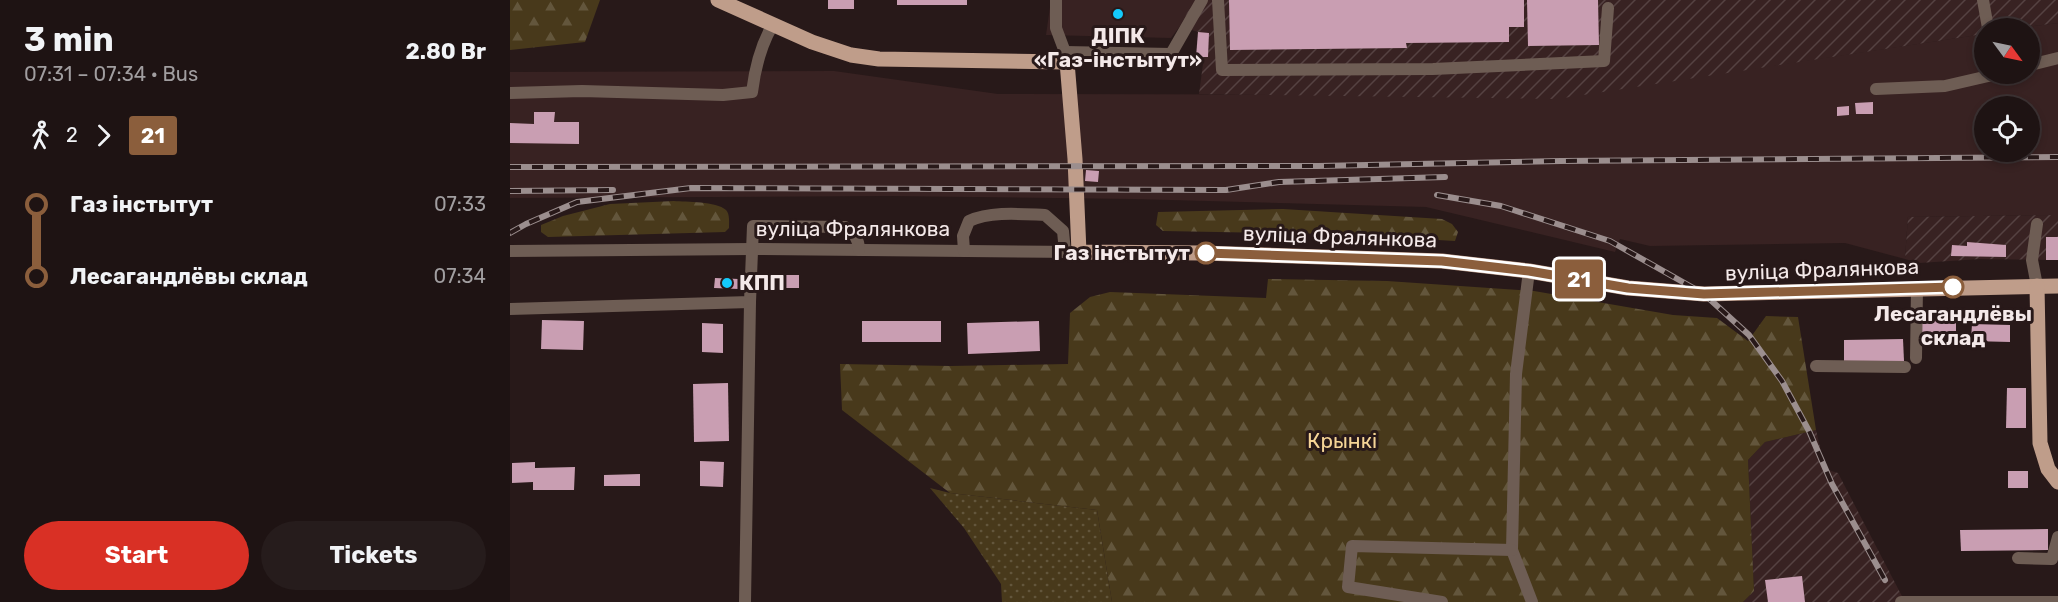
<!DOCTYPE html>
<meta charset="utf-8">
<style>
body{margin:0;font-family:Rubik,sans-serif;background:#261c1c;color:#f1f3f6;height:100vh;display:flex;flex-direction:column;font-size:22px;white-space:nowrap}
*{box-sizing:border-box;margin:0}
p{font-size:20px;color:#a19ea0}
.icon{flex:none;width:33px;height:33px;fill:none;stroke:currentColor;stroke-width:2;stroke-linecap:round;stroke-linejoin:round}
.map{position:relative;flex:1;overflow:hidden}
.sheet{display:flex;flex-direction:column;background:#1e1313;width:510px}
.sheet>*{flex:none}
.badge{padding:0 12px;border-radius:4px;font-size:21px;line-height:39px}
.needle{width:39px;rotate:123deg}
.buttons{position:absolute;left:1464px;top:18px;display:grid;gap:12px}
.buttons a{display:grid;place-items:center;width:66px;height:66px;border-radius:50%;background:#1e1313;box-shadow:0 3px 9px #0003,0 0 0 2px #3c3233;font-size:30px}
.map>.badge{position:absolute;translate:-50% -50%;box-shadow:0 0 0 3px #fff}
.legs{display:flex;align-items:center;gap:9px;height:66px;padding:0 24px;font-size:20px}
.legs p{margin-inline-start:auto}
.headline{display:flex;align-items:center;justify-content:space-between;height:102px;padding:0 24px}
h1{font-size:33px;font-weight:700;line-height:45px}
.primary-button{display:flex;gap:12px;margin-top:auto;padding:12px 24px}
.primary-button a{flex:1;height:69px;border-radius:36px;background:#d93025;color:#fff;font-size:24px;font-weight:700;line-height:69px;text-align:center}
.primary-button a+a{background:#261c1c;color:#f1f3f6}
ul{padding:0 24px;list-style:none}
li{display:flex;align-items:center;gap:21px;height:72px;font-size:22px}
li i{display:grid;place-items:center;width:9px;height:100%;margin:0 8px;background:currentColor}
li i::after{content:'';width:15px;height:15px;margin:-8px;border:4px solid;border-radius:50%;background:#1e1313}
li p{margin-inline-start:auto}
li:first-child i{background:linear-gradient(#0000 50%,currentColor 0)}
li:last-child i{background:linear-gradient(currentColor 50%,#0000 0)}
main{display:flex;flex:1;min-height:0}
.map>svg:first-child{display:block}
.built{fill:#382222;fill-rule:evenodd}
.industrial{fill:url(#industrial-furrows)}
.grass{fill:url(#grass-dots)}
.forest{fill:url(#forest-firs)}
.building{fill:#c99eb2}
.lines{fill:none;stroke-linecap:round;stroke-linejoin:round}
.minor{stroke:#6e5d54;stroke-width:12}
.major{stroke:#bf9d8a;stroke-width:15}
.rail-casing{stroke:#9b8e8e;stroke-width:6}
.rail{stroke:#281919;stroke-width:4;stroke-dasharray:11;stroke-linecap:butt}
.line-1-casing{stroke:#fff;stroke-width:14}
.line-1{stroke:#8b5e3c;stroke-width:9}
.poi-dot{fill:#14cafb;stroke:#281919;stroke-width:2}
.stop-1-dot{fill:#fff;stroke:#8b5e3c;stroke-width:3}
.labels{text-anchor:middle;stroke-width:6;stroke-linejoin:round;paint-order:stroke}
.poi-label{font-size:21px;font-weight:bold;fill:#f4e9e9;stroke:#281919}
.street-label{font-size:21px;fill:#f4e9e9;stroke:#281919}
.stop-label{font-size:21px;font-weight:bold;fill:#f4e9e9;stroke:#281919;text-anchor:end}
.park-label{font-size:21px;fill:#f5d496;stroke:#281919}
</style>
<main>
<section class="sheet">
<div class="headline"><div><h1>3 min</h1><p>07:31 – 07:34 · Bus</p></div><b>2.80 Br</b></div>
<div class="legs"><svg class="icon" aria-label="walk" viewBox="0 0 24 24"><circle cx="13" cy="4" r="2"/><path d="M13 8l-2 6 4 7M11 14l-3 7M7 12l3-4h3l4 4"/></svg>2<svg class="icon" aria-label="forward" viewBox="0 0 24 24"><path d="M9 5l7 7-7 7"/></svg><b class="badge" style="background:#8b5e3c;color:#fff">21</b></div>
<ul>
<li><i style="color:#8b5e3c"></i><b>Газ інстытут</b><p>07:33</p></li>
<li><i style="color:#8b5e3c"></i><b>Лесагандлёвы склад</b><p>07:34</p></li>
</ul>
<div class="primary-button"><a>Start</a><a>Tickets</a></div>
</section>
<div class="map">
<svg width="1548" height="602" viewBox="0 0 1548 602">
<defs>
<pattern id="industrial-furrows" width="10" height="10" patternUnits="userSpaceOnUse" patternTransform="scale(1.5)"><rect width="10" height="10" fill="#382222"/><path d="M-1 1l2-2M0 10L10 0M9 11l2-2" fill="none" stroke="#554242"/></pattern>
<pattern id="grass-dots" width="8" height="8" patternUnits="userSpaceOnUse" patternTransform="scale(1.5)"><rect width="8" height="8" fill="#48391b"/><path d="M2 2h.1M6 6h.1" fill="none" stroke="#63563c" stroke-width="1.8" stroke-linecap="round"/></pattern>
<pattern id="forest-firs" width="22" height="20" patternUnits="userSpaceOnUse" patternTransform="scale(1.5)"><rect width="22" height="20" fill="#48391b"/><path d="M5 1l3.5 6h-7zM16 11l3.5 6h-7z" fill="#63563c"/></pattern>
</defs>
<rect width="100%" height="100%" fill="#281919"/>
<g class="built">
<path d="M 541,0 L 684,0 L 684,1 L 670,26 L 661,38 L 536,35 Z"/>
<path d="M 1548,23 L 1548,215 L 1398,217 L 1395,259 L 1335,243 L 1140,246 L 1110,239 L 1105,252 L 916,207 L 623,199 L 379,196 L 0,198 L 0,72 L 324,71 L 488,94 L 1045,95 L 1246,68 L 1474,34 L 1474,74 L 1520,74 L 1520,28 L 1508,28 ZM 1474,106 L 1520,106 L 1520,152 L 1474,152 Z"/>
</g>
<g class="industrial">
<path d="M 684,0 L 1548,0 L 1548,23 L 1508,28 L 1474,28 L 1474,34 L 1047,99 L 689,94 L 693,64 L 688,32 L 670,26 Z"/>
<path d="M 1548,215 L 1548,260 L 1470,259 L 1409,263 L 1395,259 L 1398,217 Z"/>
<path d="M 1306,430 L 1315,469 L 1328,473 L 1395,602 L 1233,602 L 1244,591 L 1238,460 L 1255,442 Z"/>
</g>
<path class="grass" d="M 420,488 L 440,493 L 587,510 L 602,602 L 492,602 L 491,584 L 454,528 Z"/>
<g class="forest">
<path d="M 0,0 L 90,0 L 75,42 L 0,50 Z"/>
<path d="M 164,201 C 176,202 206,201 216,210 C 220,214 219,223 219,228 L 215,232 L 38,237 L 31,232 L 31,225 L 53,216 L 100,204 Z"/>
<path d="M 773,209 L 932,219 L 942,224 L 948,232 L 945,241 L 826,234 L 653,231 L 646,225 L 648,212 Z"/>
<path d="M 758,279 L 877,281 L 1024,291 L 1163,315 L 1207,318 L 1238,341 L 1256,316 L 1288,317 L 1306,430 L 1255,442 L 1238,460 L 1244,591 L 1233,602 L 602,602 L 587,510 L 440,493 L 332,410 L 330,364 L 440,366 L 558,364 L 560,313 L 580,297 L 600,292 L 756,298 Z"/>
</g>
<g class="building">
<rect x="318" y="0" width="26" height="9"/>
<rect x="387" y="0" width="70" height="5"/>
<path d="M 719,0 L 1014,0 L 1014,27 L 999,27 L 999,42 L 896,43 L 897,48 L 720,50 Z"/>
<path d="M 1017,0 L 1088,0 L 1089,45 L 1018,46 Z"/>
<path d="M 688,32 L 699,33 L 698,57 L 686,57 Z"/>
<path d="M 1363,102 L 1363,114 L 1346,114 L 1345,103 Z"/>
<path d="M 1339,106 L 1339,115 L 1327,116 L 1327,107 Z"/>
<path d="M 24,112 L 45,112 L 44,122 L 69,122 L 69,144 L 0,143 L 0,123 L 24,124 Z"/>
<path d="M 576,170 L 589,171 L 588,182 L 575,181 Z"/>
<rect x="1536" y="237" width="12" height="23"/>
<path d="M 1457,242 L 1496,245 L 1496,257 L 1441,256 L 1442,245 L 1457,246 Z"/>
<rect x="275" y="275" width="14" height="13"/>
<path d="M 205,278 L 229,279 L 229,289 L 204,288 Z"/>
<path d="M 1410,314 L 1446,314 L 1446,337 L 1410,338 Z"/>
<path d="M 32,320 L 74,321 L 73,350 L 31,349 Z"/>
<rect x="352" y="321" width="79" height="21"/>
<path d="M 529,321 L 530,351 L 458,354 L 457,323 Z"/>
<path d="M 192,323 L 213,324 L 213,353 L 192,352 Z"/>
<path d="M 1462,324 L 1500,325 L 1500,342 L 1461,341 Z"/>
<path d="M 1393,339 L 1394,361 L 1334,362 L 1334,340 Z"/>
<path d="M 218,383 L 219,441 L 184,442 L 183,384 Z"/>
<path d="M 1497,388 L 1516,388 L 1516,428 L 1496,428 Z"/>
<path d="M 190,461 L 214,462 L 213,487 L 190,486 Z"/>
<path d="M 25,462 L 25,468 L 65,467 L 64,490 L 23,490 L 23,482 L 2,483 L 2,463 Z"/>
<rect x="1498" y="471" width="20" height="17"/>
<path d="M 130,474 L 130,486 L 94,486 L 94,475 Z"/>
<path d="M 1538,529 L 1538,550 L 1451,551 L 1450,530 Z"/>
<path d="M 1292,576 L 1295,602 L 1258,602 L 1255,580 Z"/>
</g>
<g class="lines">
<g class="minor">
<path d="M 546,0 L 546,28 L 555,52"/>
<path d="M 708,0 L 712,70 L 923,69 L 1094,61 L 1098,8"/>
<path d="M 1473,0 L 1478,28"/>
<path d="M 557,62 L 555,52 L 661,54 L 692,0"/>
<path d="M 1520,65 L 1548,58"/>
<path d="M 1366,89 L 1435,86 L 1487,74"/>
<path d="M 0,93 L 72,91 L 213,95 L 242,92 C 245,68 250,47 262,26"/>
<path d="M 0,251 L 242,249 L 569,252"/>
<path d="M 454,251 L 453,236 L 459,221 C 481,211 511,214 535,215 L 553,231 L 555,252"/>
<path d="M 1019,271 L 1006,374 L 1002,550 L 1022,602"/>
<path d="M 1527,286 L 1522,260 L 1527,224"/>
<path d="M 0,309 L 240,302 L 243,226 L 335,227 C 344,233 349,239 349,250"/>
<path d="M 1406,358 L 1407,288"/>
<path d="M 1306,366 L 1395,367"/>
<path d="M 1508,558 L 1542,559 L 1548,537"/>
<path d="M 235,602 L 240,302"/>
<path d="M 932,602 L 838,587 L 842,546 L 1002,550"/>
<path d="M 1391,602 L 1548,602"/>
</g>
<g class="major">
<path d="M 208,0 L 302,42 L 341,55 L 369,59 L 557,62 L 565,159 L 569,252 L 692,253 L 932,261 L 1019,271 L 1118,288 L 1194,294 L 1548,286"/>
<path d="M 1527,286 L 1530,443 L 1538,469 L 1548,482"/>
</g>
<g class="rail-casing">
<g id="rail">
<path d="M 0,167 L 808,166 L 1051,161 L 1548,157"/>
<path d="M 0,191 L 103,190"/>
<path d="M 927,195 L 991,206 L 1100,241 L 1194,294 L 1239,335 L 1272,381 L 1299,431 L 1322,484 L 1375,580"/>
<path d="M 0,233 L 16,224 L 67,202 L 181,188 L 716,190 L 769,182 L 935,177"/>
</g>
</g>
<use href="#rail" class="rail"/>
</g>
<g class="lines">
<g class="line-1-casing">
<path id="line-1" d="M 696,253 L 932,261 L 1019,271 L 1118,288 L 1194,294 L 1443,287"/>
</g>
<use href="#line-1" class="line-1"/>
</g>
<g class="poi-dot">
<circle cx="608" cy="14" r="6"/>
<circle cx="217" cy="283" r="6"/>
</g>
<g class="stop-1-dot">
<circle cx="696" cy="253" r="10"/>
<circle cx="1443" cy="287" r="10"/>
</g>
<g class="labels">
<g class="poi-label">
<text x="608" y="43">ДІПК<tspan x="608" dy="24">«Газ-інстытут»</tspan></text>
<text x="229" y="290" text-anchor="start">КПП</text>
</g>
<g class="street-label">
<text x="343" y="236">вуліца Фралянкова</text>
<text transform="translate(830 237) rotate(2)" y="7">вуліца Фралянкова</text>
<text transform="translate(1312 270) rotate(-2)" y="7">вуліца Фралянкова</text>
</g>
<g class="stop-label">
<text x="680" y="260">Газ інстытут</text>
<text x="1443" y="321" text-anchor="middle">Лесагандлёвы<tspan x="1443" dy="24">склад</tspan></text>
</g>
<g class="park-label">
<text x="832" y="448">Крынкі</text>
</g>
</g>
</svg>
<div class="buttons">
<a><svg class="needle" viewBox="-14 -14 28 28"><path d="M0-13l5 13h-10z" fill="#e53935"/><path d="M0 13l5-13h-10z" fill="#a19ea0"/></svg></a>
<a><svg class="icon" aria-label="locate" viewBox="0 0 24 24"><circle cx="12" cy="12" r="6"/><path d="M12 2v4M12 18v4M2 12h4M18 12h4"/></svg></a>
</div>
<b class="badge" style="left:1069px;top:279px;background:#8b5e3c;color:#fff">21</b>
</div>
</main>
